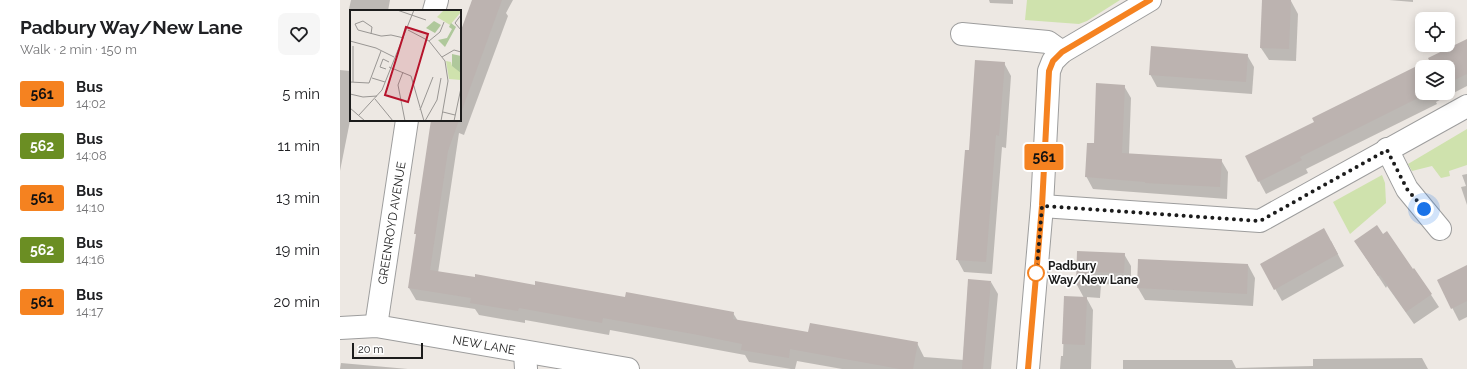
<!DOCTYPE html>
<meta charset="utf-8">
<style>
body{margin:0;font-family:Raleway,sans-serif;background:#f6f6f6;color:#202124;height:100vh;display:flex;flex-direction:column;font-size:15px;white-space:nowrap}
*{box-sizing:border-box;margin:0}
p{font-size:13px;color:#757577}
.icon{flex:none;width:22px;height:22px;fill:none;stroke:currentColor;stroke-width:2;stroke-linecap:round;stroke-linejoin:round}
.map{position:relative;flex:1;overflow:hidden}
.details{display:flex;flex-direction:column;background:#fff;width:340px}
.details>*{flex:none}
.badge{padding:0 8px;border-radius:3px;font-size:14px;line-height:26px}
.controls{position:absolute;left:1075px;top:12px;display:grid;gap:8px}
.controls a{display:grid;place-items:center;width:40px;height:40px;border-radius:8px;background:#fff;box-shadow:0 2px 10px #0003;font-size:20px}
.scale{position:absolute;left:12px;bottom:10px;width:71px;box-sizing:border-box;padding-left:4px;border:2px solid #1c1c1c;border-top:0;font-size:11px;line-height:14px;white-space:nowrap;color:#1c1c1c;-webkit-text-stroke:3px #fff;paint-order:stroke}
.you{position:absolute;width:20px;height:20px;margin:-10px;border:3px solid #fff;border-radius:50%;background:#1a73e8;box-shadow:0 0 0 6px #1a73e833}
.map>.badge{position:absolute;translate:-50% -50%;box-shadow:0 0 0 2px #fff}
.round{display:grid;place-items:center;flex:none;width:42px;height:42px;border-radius:8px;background:#f6f6f6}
.head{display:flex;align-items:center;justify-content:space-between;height:68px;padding:0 20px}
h1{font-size:19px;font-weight:700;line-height:30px}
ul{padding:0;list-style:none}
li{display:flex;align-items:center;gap:12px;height:52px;padding:0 20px}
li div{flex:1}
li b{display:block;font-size:15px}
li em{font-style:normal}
li .badge{min-width:44px;font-weight:700;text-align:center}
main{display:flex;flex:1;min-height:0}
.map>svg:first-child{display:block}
.grass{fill:#cfe2ad}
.shadow{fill:#0003;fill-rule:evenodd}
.building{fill:#bcb3b0}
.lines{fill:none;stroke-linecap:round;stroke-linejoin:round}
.minor-casing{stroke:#9d9d9d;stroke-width:24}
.tertiary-casing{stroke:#9d9d9d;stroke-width:24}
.minor{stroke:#fff;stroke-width:22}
.tertiary{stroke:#fff;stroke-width:22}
.line-casing{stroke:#fff;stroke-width:9}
.line{stroke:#f58220;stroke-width:6}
.walk{stroke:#1c1c1c;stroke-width:4;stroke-dasharray:0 7.2}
.stop-dot{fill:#fff;stroke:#f58220;stroke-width:2}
.labels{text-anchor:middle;stroke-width:3.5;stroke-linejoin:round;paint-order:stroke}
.street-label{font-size:12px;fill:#1c1c1c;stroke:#fff}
.stop-label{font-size:12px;font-weight:bold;fill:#1c1c1c;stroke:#fff;text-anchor:start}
.inset-road{fill:none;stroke:#999693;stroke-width:1}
.view{fill:#b6132b;fill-opacity:0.15;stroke:#b6132b;stroke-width:2}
.inset-edge{fill:none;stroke:#1c1c1c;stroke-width:2}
</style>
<main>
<section class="details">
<div class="head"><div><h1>Padbury Way/New Lane</h1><p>Walk · 2 min · 150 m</p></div><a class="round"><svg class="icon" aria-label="heart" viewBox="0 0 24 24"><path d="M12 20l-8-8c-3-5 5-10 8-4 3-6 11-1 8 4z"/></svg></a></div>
<ul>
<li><span class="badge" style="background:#f58220;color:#111">561</span><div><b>Bus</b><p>14:02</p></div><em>5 min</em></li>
<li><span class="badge" style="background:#6b8e23;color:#fff">562</span><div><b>Bus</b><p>14:08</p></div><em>11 min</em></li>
<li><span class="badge" style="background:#f58220;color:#111">561</span><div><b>Bus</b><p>14:10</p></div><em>13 min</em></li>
<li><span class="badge" style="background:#6b8e23;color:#fff">562</span><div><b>Bus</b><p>14:16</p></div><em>19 min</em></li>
<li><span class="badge" style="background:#f58220;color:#111">561</span><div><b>Bus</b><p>14:17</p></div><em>20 min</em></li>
</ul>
</section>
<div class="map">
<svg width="1127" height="369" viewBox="0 0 1127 369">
<rect width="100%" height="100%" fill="#ede8e3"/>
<g class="grass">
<path d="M 687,0 L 780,0 L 747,21 L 739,24 L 685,20 Z"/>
<path d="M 1127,129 L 1127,165 L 1109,171 L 1110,176 L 1101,178 L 1092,166 L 1072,171 L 1068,164 Z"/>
<path d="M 1042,175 L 1045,183 L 1046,203 L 1010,234 L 993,202 Z"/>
</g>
<g class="shadow">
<path d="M 11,0 L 50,0 L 48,11 L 11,11 L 11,13 L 9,9 Z"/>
<path d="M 133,0 L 173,0 L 166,13 L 168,16 L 124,135 L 119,133 L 98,273 L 393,313 L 398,321 L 469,333 L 577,343 L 584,357 L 624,360 L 651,282 L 658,294 L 651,369 L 502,369 L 457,361 L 455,369 L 451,369 L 409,362 L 405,355 L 270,330 L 269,335 L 185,320 L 185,323 L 139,315 L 135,309 L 76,300 L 69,288 L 77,236 L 75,233 L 93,120 L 120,120 L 120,37 Z"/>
<path d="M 649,0 L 673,0 L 673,4 L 650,3 Z"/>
<path d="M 1049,0 L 1073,0 L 1073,2 Z"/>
<path d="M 951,1 L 958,14 L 956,61 L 929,60 L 921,48 Z"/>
<path d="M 1127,40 L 1127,86 L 1096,102 L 1097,104 L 966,169 L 968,173 L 926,194 L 919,181 L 1090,61 ZM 1082,67 L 1108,67 L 1108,93 L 1082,93 Z"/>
<path d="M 907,55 L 914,67 L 912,94 L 817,87 L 810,74 Z"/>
<path d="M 664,63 L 671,76 L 666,148 L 662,147 L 652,274 L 624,272 L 617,259 L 630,151 Z"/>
<path d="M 0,70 L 10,71 L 11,73 L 11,116 L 0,171 Z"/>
<path d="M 784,86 L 791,98 L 789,154 L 881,160 L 888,172 L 887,199 L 753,189 L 746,176 L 755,144 Z"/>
<path d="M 1127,174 L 1127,205 L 1121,187 L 1126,186 L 1122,175 Z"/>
<path d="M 1042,235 L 1072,271 L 1074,269 L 1099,307 L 1074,324 L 1047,286 L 1046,288 L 1015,241 Z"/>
<path d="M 991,241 L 1004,266 L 942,301 L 921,264 Z"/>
<path d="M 738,252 L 784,254 L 791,266 L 791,285 L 761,284 L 760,298 L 746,297 L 753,310 L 751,369 L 720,369 L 721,356 L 723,356 L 725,297 L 744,298 L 737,285 Z"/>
<path d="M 799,260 L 908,265 L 915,278 L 913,306 L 805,300 L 798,288 Z"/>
<path d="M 1127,266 L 1127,317 L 1119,321 L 1098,280 Z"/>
<path d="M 1082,358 L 1088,369 L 783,369 L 783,360 L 892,360 L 896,368 L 973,366 L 973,359 Z"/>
<path d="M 1,363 L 68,369 L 0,369 Z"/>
</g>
<g class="building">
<path d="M 132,0 L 162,0 L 122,110 L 120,110 L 120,33 Z"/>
<path d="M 922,0 L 951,0 L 949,49 L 920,48 Z"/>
<path d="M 1127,39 L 1127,74 L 1108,83 L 1108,67 L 1082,67 L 1082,93 L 1088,93 L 960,157 L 962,160 L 918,182 L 905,156 L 974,122 L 972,118 L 1089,60 L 1088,58 Z"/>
<path d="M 811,46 L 908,54 L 906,82 L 809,75 Z"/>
<path d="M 635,60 L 665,62 L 659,136 L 656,135 L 646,262 L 616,260 L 625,150 L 629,150 Z"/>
<path d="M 756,83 L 785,85 L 782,153 L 882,159 L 880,187 L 805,183 L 805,182 L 745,177 L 747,143 L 754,143 Z"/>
<path d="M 91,120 L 119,120 L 108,151 L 90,270 L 135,277 L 135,274 L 195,285 L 195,281 L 285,297 L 286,292 L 394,312 L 393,319 L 468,332 L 470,323 L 578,342 L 573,369 L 560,369 L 450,349 L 449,358 L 401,350 L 402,344 L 353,334 L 263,318 L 262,323 L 179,308 L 178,311 L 130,303 L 131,298 L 68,288 L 76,234 L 74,234 Z"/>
<path d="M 1037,225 L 1043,234 L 1047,231 L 1073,269 L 1074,268 L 1092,294 L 1066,312 L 1040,275 L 1038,276 L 1014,241 Z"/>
<path d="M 984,228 L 998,254 L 934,290 L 920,264 Z"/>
<path d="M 737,251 L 785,253 L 784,273 L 754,272 L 754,286 L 736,285 Z"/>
<path d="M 798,259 L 908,264 L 907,294 L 797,288 Z"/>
<path d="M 1127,265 L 1127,301 L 1111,309 L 1097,280 Z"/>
<path d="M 628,279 L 651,281 L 643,369 L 622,369 Z"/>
<path d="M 724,296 L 747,297 L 745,345 L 722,344 Z"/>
</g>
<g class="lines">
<g class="minor-casing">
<g id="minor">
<path d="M 94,11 L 97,0"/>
<path d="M 622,34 L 708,42 L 722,52"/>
<path d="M 1047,149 L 1067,189 L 1100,229"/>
<path d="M 702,206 L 920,221 L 1127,106"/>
<path d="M 36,326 L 67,120"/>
<path d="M 185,352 L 186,369"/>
<path d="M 688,369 L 702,206 L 709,71 L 713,61 L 722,52 L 810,0"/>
</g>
</g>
<g class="tertiary-casing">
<path id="tertiary" d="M 0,328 L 36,326 L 288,369"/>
</g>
<use href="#minor" class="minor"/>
<use href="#tertiary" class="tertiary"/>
</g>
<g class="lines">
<g class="line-casing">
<path id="line" d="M 688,369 L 702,206 L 709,71 L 713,61 L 722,52 L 810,0"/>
</g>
<use href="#line" class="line"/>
<path class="walk" d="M 696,273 L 696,280 L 702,206 L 920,221 L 1047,150 L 1067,189 L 1084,209"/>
</g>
<circle class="stop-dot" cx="696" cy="273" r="8"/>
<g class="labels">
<g class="street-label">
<text transform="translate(52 223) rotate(-81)" y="4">GREENROYD AVENUE</text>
<text transform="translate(144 345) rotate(10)" y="4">NEW LANE</text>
</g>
<g class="stop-label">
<text x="708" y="270">Padbury<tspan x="708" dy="14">Way/New Lane</tspan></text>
</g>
</g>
<g transform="translate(10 10)">
<rect width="111" height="111" fill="#ede8e3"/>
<path d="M 94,0 L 111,0 L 111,2 L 100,15 L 87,7 ZM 96,51 L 101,52 L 102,56 L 110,59 L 111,70 L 99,69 Z" fill="#cfe2ad"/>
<path d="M 84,11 L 91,15 L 85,23 L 76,18 ZM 101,13 L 106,17 L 95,37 L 88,30 L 97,28 L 102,19 L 99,17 ZM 102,44 L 111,46 L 111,63 L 102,56 Z" fill="#afc89b"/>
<path class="inset-road" d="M 47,0 L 76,10M 111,5 L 105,13 L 111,20M 58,20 L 79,31 L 95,51 L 98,71 L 91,111M 21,24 L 22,17 L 13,11 L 5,14 L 8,20 L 31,26 L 32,26 L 41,25 L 54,28M 0,31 L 26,38 L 44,47M 79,31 L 90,22 L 94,12M 3,36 L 3,72M 92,47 L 104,40 L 111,42M 39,57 L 61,66 L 74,111M 36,59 L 30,57 L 33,49 L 39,52M 53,62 L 48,75 L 55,111M 22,68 L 35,72M 0,72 L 19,73 L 31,41M 0,84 L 13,87 L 27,86M 25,89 L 43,111M 0,98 L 15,111M 70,100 L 83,67M 93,102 L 105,105M 9,105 L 32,80 L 64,0M 75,111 L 87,90 L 91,68M 104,111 L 111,78"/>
<path class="view" d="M 56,17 L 78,24 L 58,92 L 35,85 Z"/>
<rect width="111" height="111" class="inset-edge"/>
</g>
</svg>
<div class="controls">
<a><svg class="icon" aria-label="locate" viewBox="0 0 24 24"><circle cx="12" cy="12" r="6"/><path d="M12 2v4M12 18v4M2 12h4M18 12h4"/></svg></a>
<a><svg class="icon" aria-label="layers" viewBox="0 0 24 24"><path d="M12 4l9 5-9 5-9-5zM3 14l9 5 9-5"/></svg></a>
</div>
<div class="scale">20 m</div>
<div class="you" style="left:1084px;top:209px"></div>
<b class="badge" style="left:704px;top:157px;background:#f58220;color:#111">561</b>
</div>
</main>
